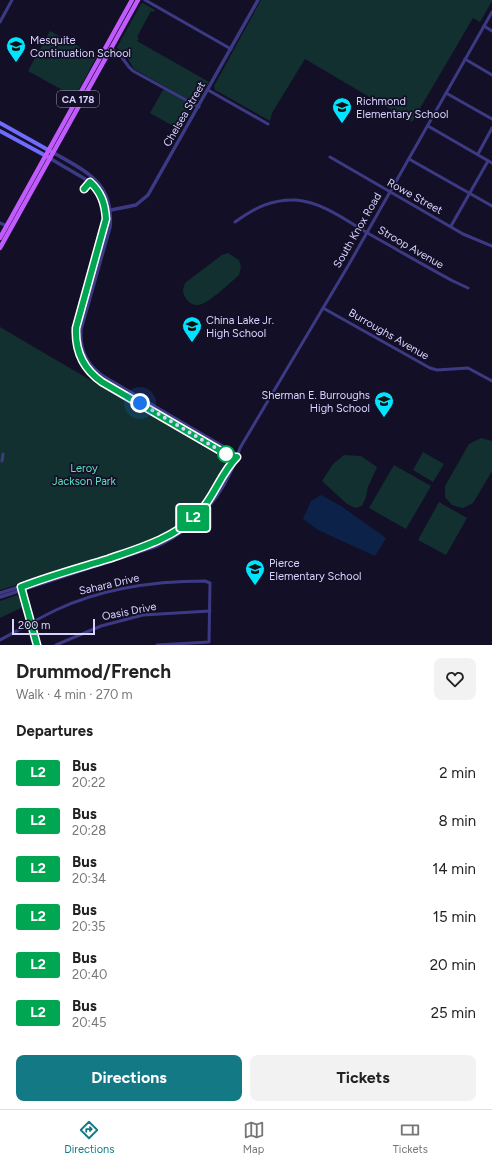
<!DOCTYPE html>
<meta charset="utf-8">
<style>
body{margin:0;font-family:Figtree,sans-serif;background:#f2f2f2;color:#222;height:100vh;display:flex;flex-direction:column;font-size:15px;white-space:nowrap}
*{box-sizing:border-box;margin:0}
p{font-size:13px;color:#767676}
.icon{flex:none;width:22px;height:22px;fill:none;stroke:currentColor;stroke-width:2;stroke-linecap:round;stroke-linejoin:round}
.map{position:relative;height:645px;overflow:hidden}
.details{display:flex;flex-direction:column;background:#fff;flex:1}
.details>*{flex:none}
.badge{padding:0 8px;border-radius:3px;font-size:14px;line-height:26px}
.scale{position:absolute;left:12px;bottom:10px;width:83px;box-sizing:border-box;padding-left:4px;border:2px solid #d9d4ff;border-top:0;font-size:11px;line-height:14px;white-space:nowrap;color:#d9d4ff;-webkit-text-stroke:3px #130f26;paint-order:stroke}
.you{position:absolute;width:20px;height:20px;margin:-10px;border:3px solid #fff;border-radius:50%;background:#1a73e8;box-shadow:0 0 0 6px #1a73e833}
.map>.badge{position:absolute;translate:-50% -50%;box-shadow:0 0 0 2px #fff}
h2{padding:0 16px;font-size:15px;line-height:36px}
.round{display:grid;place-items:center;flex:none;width:42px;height:42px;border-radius:8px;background:#f2f2f2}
.overview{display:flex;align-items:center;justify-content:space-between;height:68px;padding:0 16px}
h1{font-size:19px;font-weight:700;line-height:30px}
.button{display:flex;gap:8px;margin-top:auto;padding:8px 16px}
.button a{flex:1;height:46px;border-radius:8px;background:#137a85;color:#fff;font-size:16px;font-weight:700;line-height:46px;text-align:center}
.button a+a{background:#f2f2f2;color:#222}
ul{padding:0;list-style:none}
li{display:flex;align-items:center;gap:12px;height:48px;padding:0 16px}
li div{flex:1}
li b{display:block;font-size:15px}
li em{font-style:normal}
li .badge{min-width:44px;font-weight:700;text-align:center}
.menu{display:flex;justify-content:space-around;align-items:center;height:56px;border-top:1px solid #e0e0e0;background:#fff;font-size:11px;color:#767676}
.menu a{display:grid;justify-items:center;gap:2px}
.menu .on{color:#137a85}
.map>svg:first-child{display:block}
.green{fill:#12302f}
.water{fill:#0c2248}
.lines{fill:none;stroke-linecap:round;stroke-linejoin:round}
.minor{stroke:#3d3a85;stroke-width:3}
.tertiary{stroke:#3d3a85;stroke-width:3.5}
.secondary{stroke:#6f6bff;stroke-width:4}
.primary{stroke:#c25bff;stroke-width:4.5}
.line-casing{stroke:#fff;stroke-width:9}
.line{stroke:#00a651;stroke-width:6}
.walk{stroke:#d9d4ff;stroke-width:4;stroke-dasharray:0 7.2}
.stop-dot{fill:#fff;stroke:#00a651;stroke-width:2}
.labels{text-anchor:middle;stroke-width:3.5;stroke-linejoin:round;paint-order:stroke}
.shield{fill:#130f26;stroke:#9e99be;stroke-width:1}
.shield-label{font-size:10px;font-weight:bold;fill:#d9d4ff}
.poi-label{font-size:11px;fill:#d9d4ff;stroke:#130f26;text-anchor:start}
.street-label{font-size:11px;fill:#d9d4ff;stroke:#130f26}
.park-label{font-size:11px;fill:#5fe0c0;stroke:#130f26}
</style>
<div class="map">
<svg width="492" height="645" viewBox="0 0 492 645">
<rect width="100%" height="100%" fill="#130f26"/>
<g class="green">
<path d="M 261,0 L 492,0 L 492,1 L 480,22 L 473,18 L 412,122 L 305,59 L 272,113 L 270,121 L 215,90 L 214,86 Z"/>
<path d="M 143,3 L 155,10 L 154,12 L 151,11 L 137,37 L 139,38 L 137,41 L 209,82 L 196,103 L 194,103 L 134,69 L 126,56 L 117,48 L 117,47 L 141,4 Z"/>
<path d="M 50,31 L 97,56 L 75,97 L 28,71 Z"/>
<path d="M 163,90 L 167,90 L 192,105 L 192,110 L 180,130 L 150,113 Z"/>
<path d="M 228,253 L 239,260 L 241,267 L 239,275 C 231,282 211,301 202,304 C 192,308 184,300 183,290 L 185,283 L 222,255 Z"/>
<path d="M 0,327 L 226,460 L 227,464 C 207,497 194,519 160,537 L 25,583 L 21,581 L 16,585 L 0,590 Z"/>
<path d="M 481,438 L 492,441 L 492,471 L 473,503 L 463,508 L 458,507 L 452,505 L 445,497 L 445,486 L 469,444 Z"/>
<path d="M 423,452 L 444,464 L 433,482 L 413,470 Z"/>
<path d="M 344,455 L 361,456 L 377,467 L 368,487 L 366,497 L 362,506 L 355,508 L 347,504 L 322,481 L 333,464 Z"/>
<path d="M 394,465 L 431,486 L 406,529 L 369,508 Z"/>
<path d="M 439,502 L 467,518 L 446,555 L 418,540 Z"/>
<path d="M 17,595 L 20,597 L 23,607 L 0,618 L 0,601 Z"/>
</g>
<path class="water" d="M 321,495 L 341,506 L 386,538 L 375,556 L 318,530 L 303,519 L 311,501 Z"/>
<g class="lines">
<g class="minor">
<path d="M 145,0 L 231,49"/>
<path d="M 0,22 L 12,0"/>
<path d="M 484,26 L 492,31"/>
<path d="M 112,49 C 125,56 123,63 133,71 L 199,107"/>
<path d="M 465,59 L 492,75"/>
<path d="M 208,90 L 268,124"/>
<path d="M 446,93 L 492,119"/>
<path d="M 428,126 L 492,163"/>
<path d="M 478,154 L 492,128"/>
<path d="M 330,157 L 463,234 L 492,246"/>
<path d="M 409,159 L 492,206"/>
<path d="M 235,222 C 254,208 272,199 296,200 C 323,202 348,222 371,235 C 398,250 425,266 453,281 L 468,288"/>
<path d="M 0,223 L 7,226"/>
<path d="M 451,226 L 488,161"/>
<path d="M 323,308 L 430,368 L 437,370 L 468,368 L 492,381"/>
<path d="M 237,457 L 240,448 L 348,266 L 492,12"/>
<path d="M 2,461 L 3,454"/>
<path d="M 21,588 L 37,645"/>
<path d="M 0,640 C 19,630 37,619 56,610 C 103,588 154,581 205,581 L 210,583 L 209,642 L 157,645"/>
<path d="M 56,645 L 101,626 L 143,615 L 210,611"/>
</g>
<g class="tertiary">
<path d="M 54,153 C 87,172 114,183 110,227 L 81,329 C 79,350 88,367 106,378 L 234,453 L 237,457"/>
<path d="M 51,159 L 92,183 L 100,194 L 106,211 L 106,225 L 76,328 C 75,351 83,369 103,382 L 231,457 L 237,457"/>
<path d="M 111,210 L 136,205 L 148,195 L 258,0"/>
<path d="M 191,511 L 193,519"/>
<path d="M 0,593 L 144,547 L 169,536 L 190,521 L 202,508 L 230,464 L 236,458"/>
<path d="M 0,597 L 157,546 C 196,528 222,497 237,457"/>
</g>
<g class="secondary">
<path d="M 0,123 L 50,151"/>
<path d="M 0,131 L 48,157"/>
</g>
<g class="primary">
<path d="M 0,238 L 132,0"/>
<path d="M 0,248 L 138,0"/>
</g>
</g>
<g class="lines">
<g class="line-casing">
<path id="line" d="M 37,645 L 21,587 C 49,576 79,568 108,559 C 140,548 172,539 197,515 C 214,498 220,474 237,457 L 231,457 L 102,382 C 83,369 75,351 76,328 L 106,219 C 105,203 101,192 90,182 L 84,189"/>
</g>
<use href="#line" class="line"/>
<path class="walk" d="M 140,403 L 231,457 L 226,454"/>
</g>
<defs>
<g id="school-pin" transform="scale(1)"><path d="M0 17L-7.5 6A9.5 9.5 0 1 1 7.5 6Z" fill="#00e5ff" stroke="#130f26"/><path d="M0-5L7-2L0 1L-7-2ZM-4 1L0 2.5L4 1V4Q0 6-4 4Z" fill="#111"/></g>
</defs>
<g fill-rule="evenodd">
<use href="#school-pin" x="16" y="46"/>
<use href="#school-pin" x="342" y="107"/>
<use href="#school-pin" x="192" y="326"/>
<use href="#school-pin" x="384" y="401"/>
<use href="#school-pin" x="255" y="569"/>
</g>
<circle class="stop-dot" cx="226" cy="454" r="8"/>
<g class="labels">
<rect class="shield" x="57" y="91" width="42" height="16" rx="3"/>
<g class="shield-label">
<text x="78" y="103">CA 178</text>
</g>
<g class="poi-label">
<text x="30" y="44">Mesquite<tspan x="30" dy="13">Continuation School</tspan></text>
<text x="356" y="105">Richmond<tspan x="356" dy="13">Elementary School</tspan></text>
<text x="206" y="324">China Lake Jr.<tspan x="206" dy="13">High School</tspan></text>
<text x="370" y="399" text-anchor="end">Sherman E. Burroughs<tspan x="370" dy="13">High School</tspan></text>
<text x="269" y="567">Pierce<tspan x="269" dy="13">Elementary School</tspan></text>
</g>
<g class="street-label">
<text transform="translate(184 114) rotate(-60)" y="4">Chelsea Street</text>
<text transform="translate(415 196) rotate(29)" y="4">Rowe Street</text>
<text transform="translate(357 230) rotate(-60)" y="4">South Knox Road</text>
<text transform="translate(411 247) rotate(30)" y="4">Stroop Avenue</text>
<text transform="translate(389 334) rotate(30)" y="4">Burroughs Avenue</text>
<text transform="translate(109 584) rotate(-13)" y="4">Sahara Drive</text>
<text transform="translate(129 611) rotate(-11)" y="4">Oasis Drive</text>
</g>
<g class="park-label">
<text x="84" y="472">Leroy<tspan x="84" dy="13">Jackson Park</tspan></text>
</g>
</g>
</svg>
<div class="scale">200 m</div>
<div class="you" style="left:140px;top:403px"></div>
<b class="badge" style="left:193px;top:518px;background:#00a651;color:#fff">L2</b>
</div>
<section class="details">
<div class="overview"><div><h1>Drummod/French</h1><p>Walk · 4 min · 270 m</p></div><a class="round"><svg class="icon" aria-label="heart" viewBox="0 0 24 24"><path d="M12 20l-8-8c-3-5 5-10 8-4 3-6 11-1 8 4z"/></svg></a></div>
<h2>Departures</h2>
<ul>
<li><span class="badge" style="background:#00a651;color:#fff">L2</span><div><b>Bus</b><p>20:22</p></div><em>2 min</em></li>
<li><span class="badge" style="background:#00a651;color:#fff">L2</span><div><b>Bus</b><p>20:28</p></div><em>8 min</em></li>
<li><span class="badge" style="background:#00a651;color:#fff">L2</span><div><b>Bus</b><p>20:34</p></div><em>14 min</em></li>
<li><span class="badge" style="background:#00a651;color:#fff">L2</span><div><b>Bus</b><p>20:35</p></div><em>15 min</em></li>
<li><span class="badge" style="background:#00a651;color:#fff">L2</span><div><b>Bus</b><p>20:40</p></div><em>20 min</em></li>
<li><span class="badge" style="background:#00a651;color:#fff">L2</span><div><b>Bus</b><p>20:45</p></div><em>25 min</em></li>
</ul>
<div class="button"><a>Directions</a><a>Tickets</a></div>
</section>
<nav class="menu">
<a class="on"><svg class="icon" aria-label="directions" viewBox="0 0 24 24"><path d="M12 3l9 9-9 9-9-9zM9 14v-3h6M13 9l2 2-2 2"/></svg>Directions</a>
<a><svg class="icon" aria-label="map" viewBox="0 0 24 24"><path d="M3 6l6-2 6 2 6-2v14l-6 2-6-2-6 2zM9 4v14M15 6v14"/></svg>Map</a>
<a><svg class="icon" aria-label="tickets" viewBox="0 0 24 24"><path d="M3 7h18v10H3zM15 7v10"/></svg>Tickets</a>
</nav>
